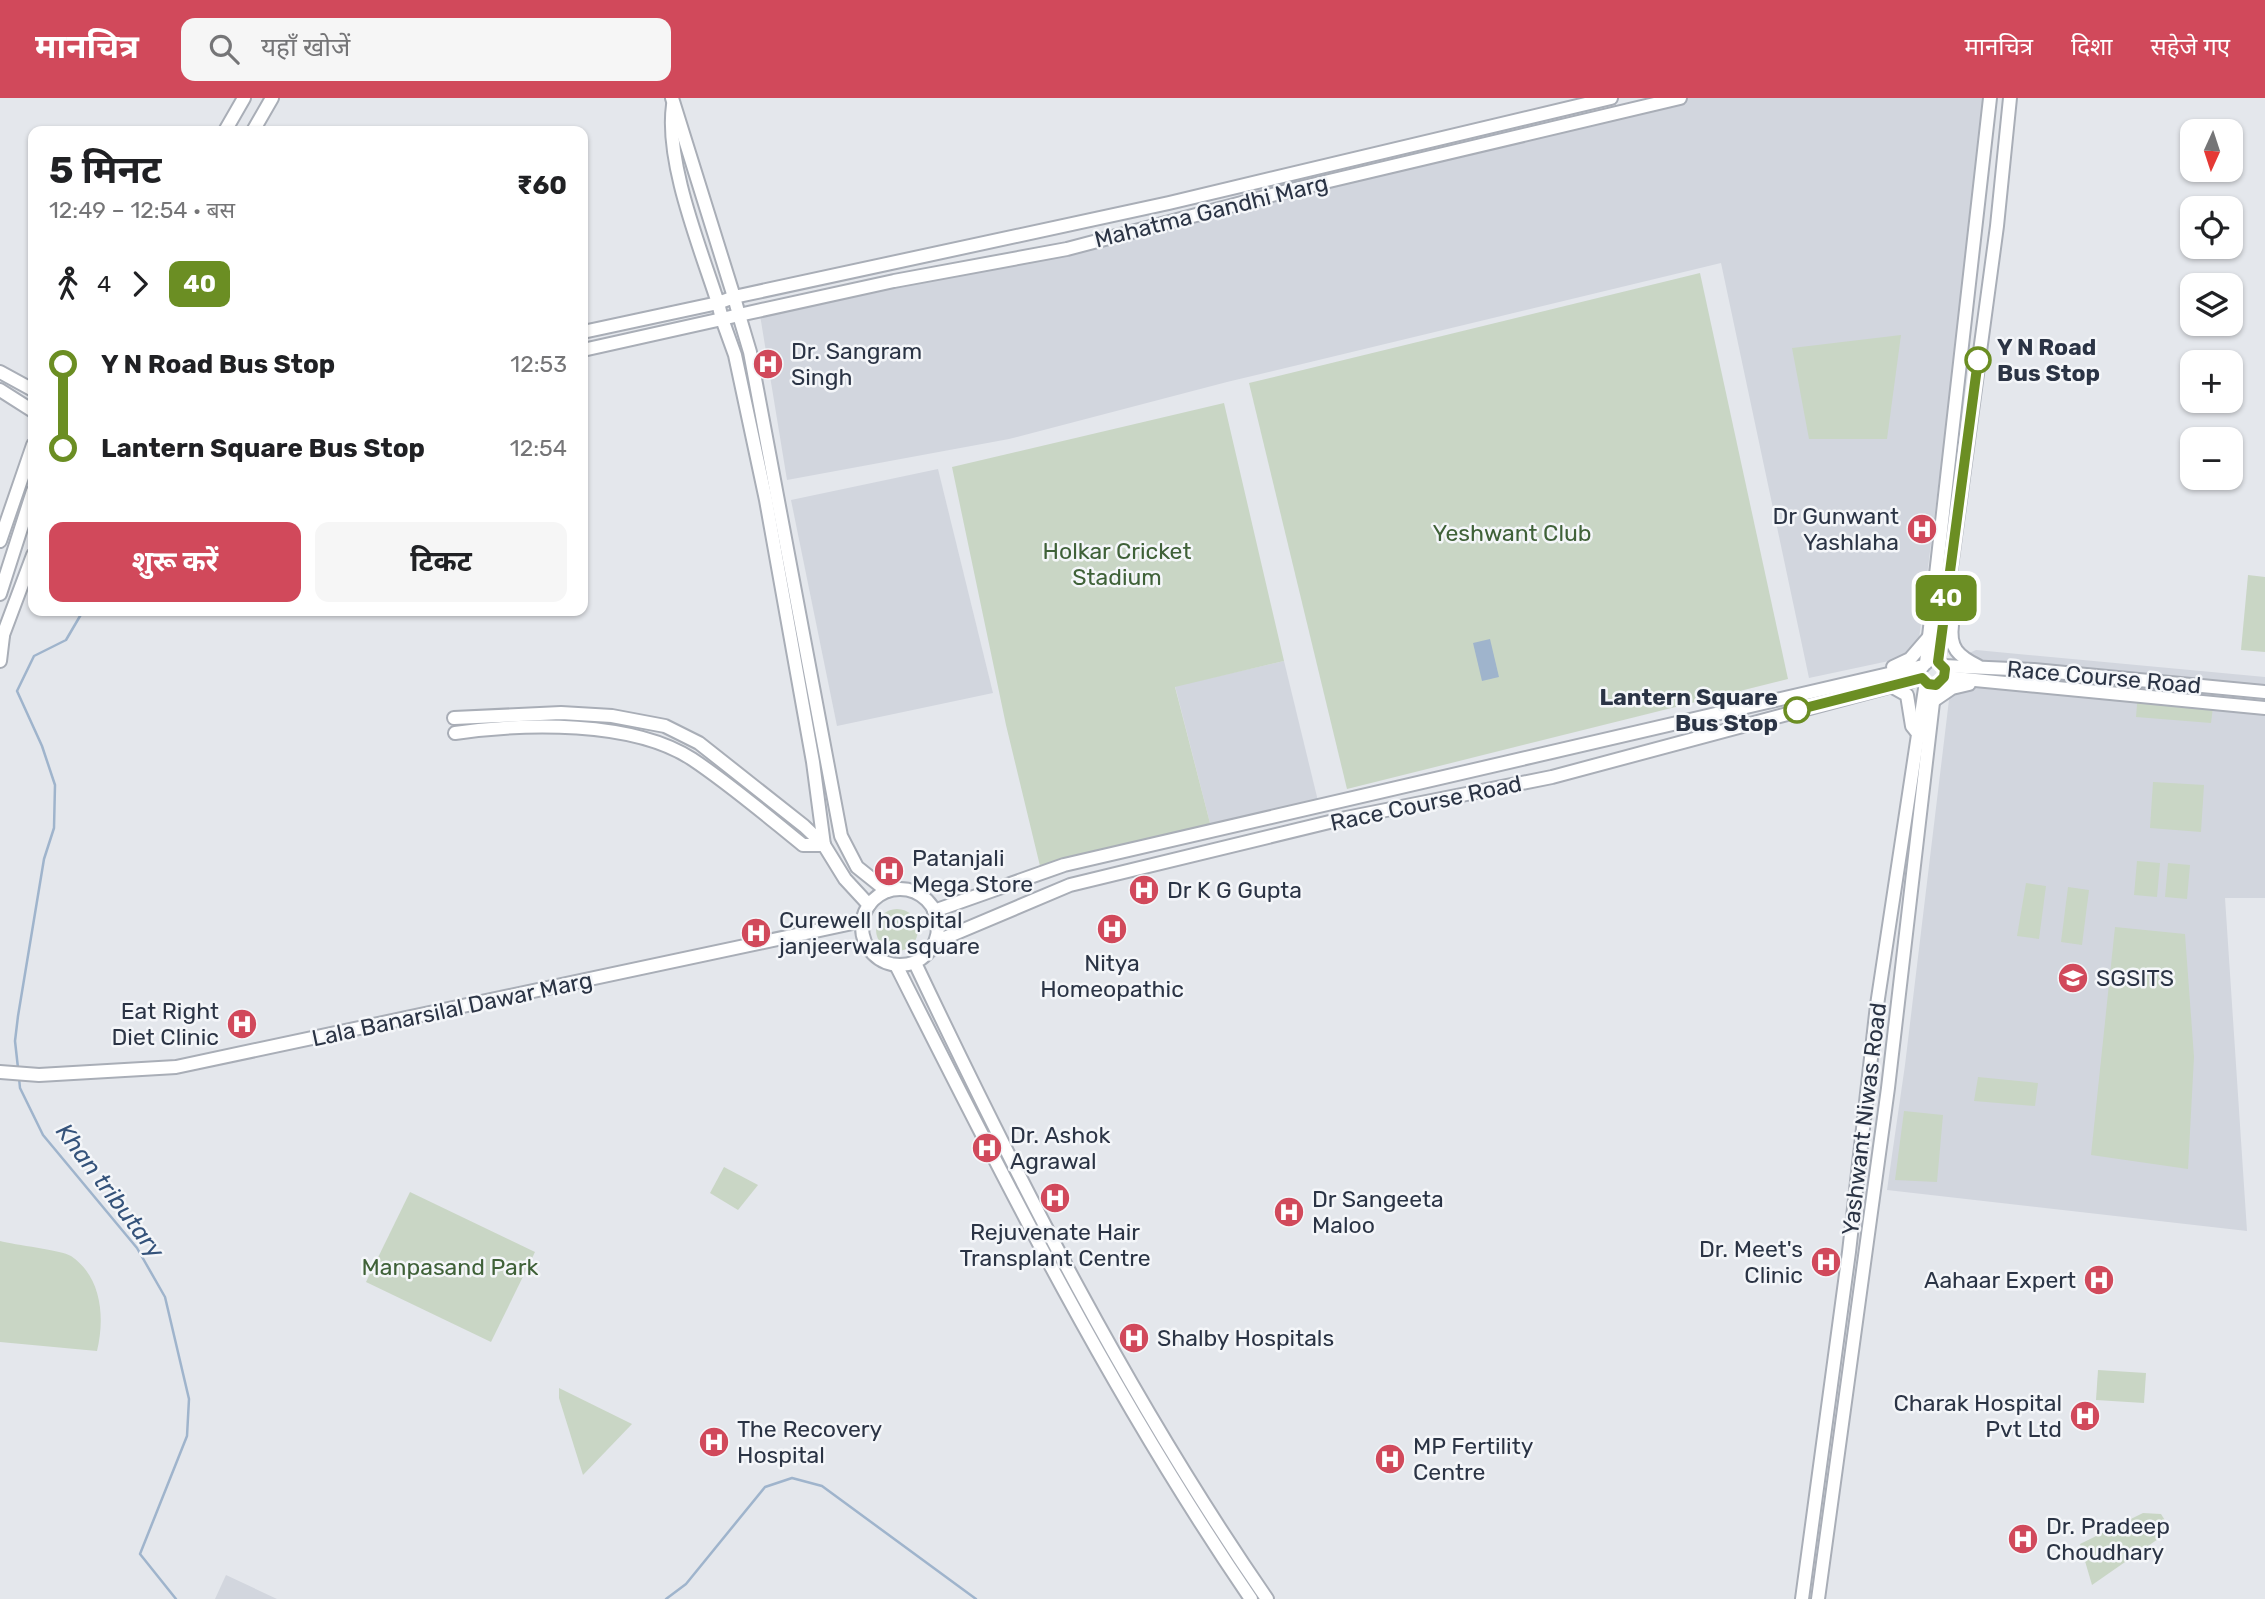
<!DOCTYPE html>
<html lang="hi">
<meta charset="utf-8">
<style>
body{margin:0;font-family:Rubik,"Noto Sans Devanagari",sans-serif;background:#f6f6f6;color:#202124;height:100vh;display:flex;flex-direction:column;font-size:26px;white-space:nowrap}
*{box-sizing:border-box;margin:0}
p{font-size:23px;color:#757577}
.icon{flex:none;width:38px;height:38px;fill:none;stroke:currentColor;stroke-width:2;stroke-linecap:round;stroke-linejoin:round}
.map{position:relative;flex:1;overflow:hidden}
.sheet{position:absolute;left:28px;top:28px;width:560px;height:490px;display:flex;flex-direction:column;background:#fff;border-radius:14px;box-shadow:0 2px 5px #0004}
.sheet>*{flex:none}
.badge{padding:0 14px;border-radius:10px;font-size:24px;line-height:46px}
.needle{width:46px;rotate:183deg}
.tools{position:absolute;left:2180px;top:21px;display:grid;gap:14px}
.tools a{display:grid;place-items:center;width:63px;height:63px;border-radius:14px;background:#fff;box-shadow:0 2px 5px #0004;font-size:35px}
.map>.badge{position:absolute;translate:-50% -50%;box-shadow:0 0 0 4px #fff}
.legs{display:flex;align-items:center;gap:10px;height:77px;padding:0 21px;font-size:23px}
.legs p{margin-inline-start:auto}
.headline{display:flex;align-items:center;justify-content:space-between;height:119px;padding:0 21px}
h1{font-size:38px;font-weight:700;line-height:52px}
.action{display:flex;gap:14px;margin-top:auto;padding:14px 21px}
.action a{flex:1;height:80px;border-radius:14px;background:#d1495b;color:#fff;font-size:28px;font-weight:700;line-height:80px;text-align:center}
.action a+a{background:#f6f6f6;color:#202124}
ul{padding:0 21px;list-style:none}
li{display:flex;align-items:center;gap:24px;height:84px;font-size:26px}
li i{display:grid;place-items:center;width:10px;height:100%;margin:0 9px;background:currentColor}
li i::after{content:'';width:18px;height:18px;margin:-9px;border:5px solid;border-radius:50%;background:#fff}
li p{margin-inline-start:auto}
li:first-child i{background:linear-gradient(#0000 50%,currentColor 0)}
li:last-child i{background:linear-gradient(currentColor 50%,#0000 0)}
header{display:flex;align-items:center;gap:42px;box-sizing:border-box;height:98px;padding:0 35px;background:#d1495b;color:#fff}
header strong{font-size:33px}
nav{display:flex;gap:38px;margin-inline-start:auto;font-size:24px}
.search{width:490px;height:63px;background:#f6f6f6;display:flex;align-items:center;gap:18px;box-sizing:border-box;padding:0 24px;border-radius:14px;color:#757577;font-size:26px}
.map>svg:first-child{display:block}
.built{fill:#d2d6de}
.green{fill:#c9d6c5}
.water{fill:#9fb4cc}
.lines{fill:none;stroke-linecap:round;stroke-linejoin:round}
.stream{stroke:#9fb4cc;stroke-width:2.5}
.secondary-casing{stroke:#a9aeb7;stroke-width:16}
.secondary{stroke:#fff;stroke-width:12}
.line-1-casing{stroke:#fff;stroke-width:16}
.line-1{stroke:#6b8e23;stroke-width:10}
.stop-1-dot{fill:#fff;stroke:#6b8e23;stroke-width:3.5}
.labels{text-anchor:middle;stroke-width:5;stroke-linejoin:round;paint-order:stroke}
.street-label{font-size:23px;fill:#2b3445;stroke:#f4f6f9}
.stop-label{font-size:23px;font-weight:bold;fill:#2b3445;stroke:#f4f6f9;text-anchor:start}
.poi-label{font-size:23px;fill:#2b3445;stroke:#f4f6f9;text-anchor:start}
.park-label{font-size:23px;fill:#3f6138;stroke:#f4f6f9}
.water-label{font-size:24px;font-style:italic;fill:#34527a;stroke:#f4f6f9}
</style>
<header>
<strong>मानचित्र</strong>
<div class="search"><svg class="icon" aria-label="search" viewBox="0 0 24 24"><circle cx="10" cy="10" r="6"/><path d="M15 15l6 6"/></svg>यहाँ खोजें</div>
<nav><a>मानचित्र</a><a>दिशा</a><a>सहेजे गए</a></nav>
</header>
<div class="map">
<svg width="2265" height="1501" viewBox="0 0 2265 1501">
<rect width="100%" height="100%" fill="#e4e7ec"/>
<g class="built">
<path d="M 1669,0 L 1987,0 L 1917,557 L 1809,580 L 1721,165 L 1227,284 L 1009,341 L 787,382 L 760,217 Z"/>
<path d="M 938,371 L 993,595 L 837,628 L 791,402 Z"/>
<path d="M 1976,552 L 2265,579 L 2265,800 L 2225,800 L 2247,1133 L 1887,1092 L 1905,967 L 1952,577 L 1958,560 Z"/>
<path d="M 1284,563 L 1318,703 L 1211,729 L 1175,588 Z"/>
<path d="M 226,1477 L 277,1501 L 215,1501 Z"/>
</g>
<g class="green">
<path d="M 1700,175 L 1788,581 L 1347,691 L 1249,285 Z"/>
<path d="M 1901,237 L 1887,341 L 1809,341 L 1792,250 Z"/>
<path d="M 1224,305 L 1284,563 L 1175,589 L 1211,729 L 1040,768 L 1006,627 L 952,369 Z"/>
<path d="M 2248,477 L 2265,479 L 2265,554 L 2241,552 Z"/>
<path d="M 2138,594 L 2214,601 L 2211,625 L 2136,619 Z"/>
<path d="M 2153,684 L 2204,687 L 2201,734 L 2150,730 Z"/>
<path d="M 2137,763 L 2160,765 L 2157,799 L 2134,797 Z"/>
<path d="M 2168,765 L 2190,767 L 2187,801 L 2165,799 Z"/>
<path d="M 2026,785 L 2046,788 L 2039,841 L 2017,838 Z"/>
<path d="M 2068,789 L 2089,792 L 2082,847 L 2061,844 Z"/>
<circle cx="897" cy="832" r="21"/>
<path d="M 2115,829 L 2185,836 L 2194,959 L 2188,1071 L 2091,1057 Z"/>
<path d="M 1978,979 L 2038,985 L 2035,1008 L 1974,1003 Z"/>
<path d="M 1904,1013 L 1943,1017 L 1937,1084 L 1895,1082 Z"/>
<path d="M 724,1069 L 758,1087 L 738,1112 L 710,1095 Z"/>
<path d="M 410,1094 L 535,1154 L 491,1244 L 366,1184 Z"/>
<path d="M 0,1143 C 14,1147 62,1152 71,1158 C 102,1179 105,1220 97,1253 L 0,1244 Z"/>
<path d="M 2098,1272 L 2146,1275 L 2144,1305 L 2096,1302 Z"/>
<path d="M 559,1290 L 632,1326 L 583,1377 L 559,1300 Z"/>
<path d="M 2143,1415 L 2161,1416 L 2171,1432 L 2092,1487 L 2080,1446 Z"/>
</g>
<path class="water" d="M 1490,541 L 1499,579 L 1482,583 L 1473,545 Z"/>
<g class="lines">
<g class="stream">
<path d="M 18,970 L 15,943 L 18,918 L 44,761 L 54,730 L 55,687 L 42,648 L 17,593 L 34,558 L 66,542 L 83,513"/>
<path d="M 19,980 L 20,990 L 43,1037 L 137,1150 L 165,1199 L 189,1301 L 187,1338 L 140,1456 L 176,1501"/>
<path d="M 666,1501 L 686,1486 L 765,1389 L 792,1380 L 822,1388 L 976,1501"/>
</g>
<g class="secondary-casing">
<g id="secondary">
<path d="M 672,0 L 734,199 L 1169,105 L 1611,0"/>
<path d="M 225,33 L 244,0"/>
<path d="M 253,33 L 272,0"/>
<path d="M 583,234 L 718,205 L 734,199 L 739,217 L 722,221 L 718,205 C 700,149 665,64 673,7"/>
<path d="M 583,252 L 722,221 L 735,257 L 766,402 L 813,664 L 824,747"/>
<path d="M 0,274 L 33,292"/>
<path d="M 0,292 L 33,313"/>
<path d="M 0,443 L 33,347"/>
<path d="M 0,496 L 33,393"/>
<path d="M 1952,527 C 1949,550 1958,558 1978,568"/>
<path d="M 0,545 L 33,457"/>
<path d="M 0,563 L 3,538"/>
<path d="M 1938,564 L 1997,128 L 2010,0"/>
<path d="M 1926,565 L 1990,0"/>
<path d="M 1943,568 L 2034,572 L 2265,594"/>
<path d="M 1893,569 L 1910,561 L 1929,539"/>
<path d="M 1944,579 L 2265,610"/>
<path d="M 1891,588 L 1907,597 L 1912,628 L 1916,633"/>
<path d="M 1933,603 L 1952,590 L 1969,586"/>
<path d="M 454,620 L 561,615 L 612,618 L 665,628 L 699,645 L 804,728 L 824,747 L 845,781 L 869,807"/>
<path d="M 455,635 C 524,625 632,622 692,661 C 731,687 767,718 803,747 L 824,747"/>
<circle cx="900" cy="829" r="38"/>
<path d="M 887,793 L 857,769 L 841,738 L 750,254 L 739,217 L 894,183 L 1067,151 L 1291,92 L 1680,0"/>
<path d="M 934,813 L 1064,767 L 1923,568"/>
<path d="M 935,844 L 1070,787 L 1346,720 L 1552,679 L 1922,580"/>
<path d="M 915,865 C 1019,1084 1129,1301 1267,1501"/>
<path d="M 896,867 C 1005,1084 1114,1301 1251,1501"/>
<path d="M 0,974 L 39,977 L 176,969 L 862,823"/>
<path d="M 1802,1501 L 1849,1154 L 1877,907 L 1926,584"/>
<path d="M 1818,1501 L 1888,990 L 1935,587"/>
</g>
</g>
<use href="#secondary" class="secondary"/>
</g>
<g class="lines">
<g class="line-1-casing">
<path id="line-1" d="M 1797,612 L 1922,580 L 1928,586 L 1936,587 L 1944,579 L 1945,571 L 1938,564 L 1978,262"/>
</g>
<use href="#line-1" class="line-1"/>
</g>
<defs>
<g id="hospital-disc" transform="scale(1.575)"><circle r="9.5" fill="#d1495b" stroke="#f4f6f9"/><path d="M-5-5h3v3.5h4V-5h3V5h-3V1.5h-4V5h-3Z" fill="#fff"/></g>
<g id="university-disc" transform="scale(1.575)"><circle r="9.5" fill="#d1495b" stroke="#f4f6f9"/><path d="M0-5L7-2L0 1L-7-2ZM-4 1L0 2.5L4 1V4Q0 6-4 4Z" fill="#fff"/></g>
</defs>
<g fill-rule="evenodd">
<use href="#hospital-disc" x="768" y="266"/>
<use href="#hospital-disc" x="1922" y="431"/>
<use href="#hospital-disc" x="889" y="773"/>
<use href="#hospital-disc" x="1144" y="792"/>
<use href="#hospital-disc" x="1112" y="831"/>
<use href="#hospital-disc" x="756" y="835"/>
<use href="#university-disc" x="2073" y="880"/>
<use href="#hospital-disc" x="242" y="926"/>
<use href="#hospital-disc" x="987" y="1050"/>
<use href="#hospital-disc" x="1055" y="1100"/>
<use href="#hospital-disc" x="1289" y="1114"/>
<use href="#hospital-disc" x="1826" y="1164"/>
<use href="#hospital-disc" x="2099" y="1182"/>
<use href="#hospital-disc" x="1134" y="1240"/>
<use href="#hospital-disc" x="2085" y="1318"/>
<use href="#hospital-disc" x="714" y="1344"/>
<use href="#hospital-disc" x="1390" y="1361"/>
<use href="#hospital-disc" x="2023" y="1441"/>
</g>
<g class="stop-1-dot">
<circle cx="1978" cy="262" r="12"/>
<circle cx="1797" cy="612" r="12"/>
</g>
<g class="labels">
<g class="street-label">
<text transform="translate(1211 113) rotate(-14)" y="8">Mahatma Gandhi Marg</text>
<text transform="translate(2104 579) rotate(5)" y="8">Race Course Road</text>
<text transform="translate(1426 705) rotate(-12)" y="8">Race Course Road</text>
<text transform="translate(452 911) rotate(-12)" y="8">Lala Banarsilal Dawar Marg</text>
<text transform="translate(1864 1021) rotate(-83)" y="8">Yashwant Niwas Road</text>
</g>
<g class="stop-label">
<text x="1997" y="257">Y N Road<tspan x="1997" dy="26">Bus Stop</tspan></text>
<text x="1778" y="607" text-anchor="end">Lantern Square<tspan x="1778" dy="26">Bus Stop</tspan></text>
</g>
<g class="poi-label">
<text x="791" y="261">Dr. Sangram<tspan x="791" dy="26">Singh</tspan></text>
<text x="1899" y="426" text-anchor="end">Dr Gunwant<tspan x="1899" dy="26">Yashlaha</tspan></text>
<text x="912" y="768">Patanjali<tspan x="912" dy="26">Mega Store</tspan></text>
<text x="1167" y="800">Dr K G Gupta</text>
<text x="779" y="830">Curewell hospital<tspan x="779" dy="26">janjeerwala square</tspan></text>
<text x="1112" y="873" text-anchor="middle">Nitya<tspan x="1112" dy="26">Homeopathic</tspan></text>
<text x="2096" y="888">SGSITS</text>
<text x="219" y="921" text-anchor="end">Eat Right<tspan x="219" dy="26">Diet Clinic</tspan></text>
<text x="1010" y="1045">Dr. Ashok<tspan x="1010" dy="26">Agrawal</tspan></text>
<text x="1312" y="1109">Dr Sangeeta<tspan x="1312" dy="26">Maloo</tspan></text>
<text x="1055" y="1142" text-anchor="middle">Rejuvenate Hair<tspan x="1055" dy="26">Transplant Centre</tspan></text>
<text x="1803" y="1159" text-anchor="end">Dr. Meet's<tspan x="1803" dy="26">Clinic</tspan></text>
<text x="2076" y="1190" text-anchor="end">Aahaar Expert</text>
<text x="1157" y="1248">Shalby Hospitals</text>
<text x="2062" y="1313" text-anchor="end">Charak Hospital<tspan x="2062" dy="26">Pvt Ltd</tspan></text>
<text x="737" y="1339">The Recovery<tspan x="737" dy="26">Hospital</tspan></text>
<text x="1413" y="1356">MP Fertility<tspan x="1413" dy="26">Centre</tspan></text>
<text x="2046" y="1436">Dr. Pradeep<tspan x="2046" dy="26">Choudhary</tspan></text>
</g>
<g class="park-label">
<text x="1512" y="443">Yeshwant Club</text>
<text x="1117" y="461">Holkar Cricket<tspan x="1117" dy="26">Stadium</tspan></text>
<text x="450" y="1177">Manpasand Park</text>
</g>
<g class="water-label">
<text transform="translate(110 1093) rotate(53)" y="8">Khan tributary</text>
</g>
</g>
</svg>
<div class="tools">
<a><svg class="needle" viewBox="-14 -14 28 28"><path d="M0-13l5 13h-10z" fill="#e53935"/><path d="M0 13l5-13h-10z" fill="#757577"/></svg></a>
<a><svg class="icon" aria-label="locate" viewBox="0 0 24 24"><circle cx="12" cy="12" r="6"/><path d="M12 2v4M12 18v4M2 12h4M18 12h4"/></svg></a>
<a><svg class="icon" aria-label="layers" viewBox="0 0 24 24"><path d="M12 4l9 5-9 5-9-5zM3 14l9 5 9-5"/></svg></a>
<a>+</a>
<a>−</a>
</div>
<b class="badge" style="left:1946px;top:500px;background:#6b8e23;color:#fff">40</b>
<section class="sheet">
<div class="headline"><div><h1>5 मिनट</h1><p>12:49 – 12:54 · बस</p></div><b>₹60</b></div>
<div class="legs"><svg class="icon" aria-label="walk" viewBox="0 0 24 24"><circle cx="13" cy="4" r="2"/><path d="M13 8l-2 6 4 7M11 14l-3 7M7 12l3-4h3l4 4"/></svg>4<svg class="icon" aria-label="forward" viewBox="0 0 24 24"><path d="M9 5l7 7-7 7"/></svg><b class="badge" style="background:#6b8e23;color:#fff">40</b></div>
<ul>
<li><i style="color:#6b8e23"></i><b>Y N Road Bus Stop</b><p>12:53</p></li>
<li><i style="color:#6b8e23"></i><b>Lantern Square Bus Stop</b><p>12:54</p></li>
</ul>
<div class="action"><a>शुरू करें</a><a>टिकट</a></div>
</section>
</div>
